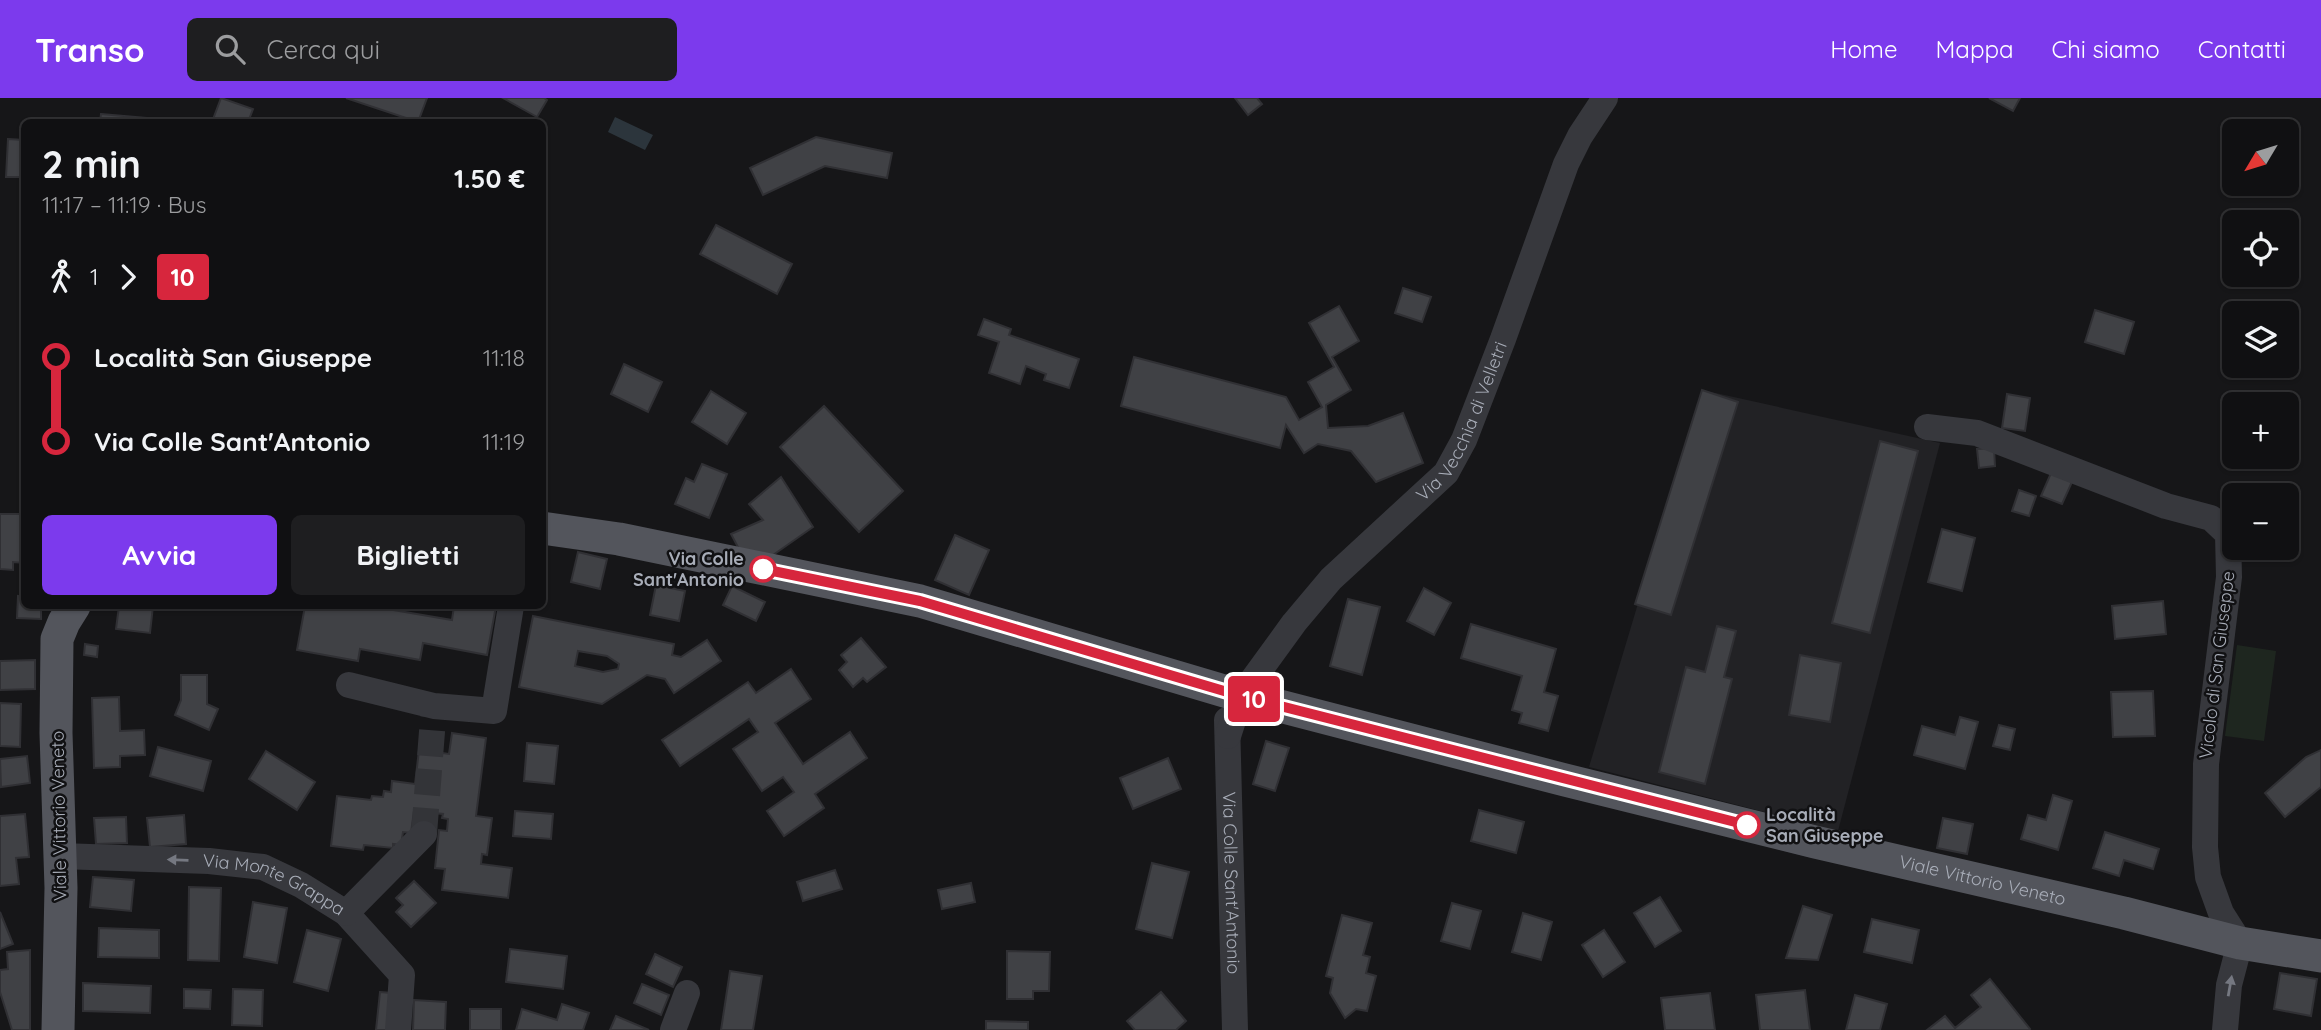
<!DOCTYPE html>
<html lang="it">
<meta charset="utf-8">
<style>
body{margin:0;font-family:Quicksand,sans-serif;background:#1e1e20;color:#f1f3f6;height:100vh;display:flex;flex-direction:column;font-size:26px;white-space:nowrap}
*{box-sizing:border-box;margin:0}
p{font-size:23px;color:#9c9d9f}
.icon{flex:none;width:38px;height:38px;fill:none;stroke:currentColor;stroke-width:2;stroke-linecap:round;stroke-linejoin:round}
.map{position:relative;flex:1;overflow:hidden}
.details{position:absolute;left:21px;top:21px;width:525px;height:490px;display:flex;flex-direction:column;background:#101012;border-radius:10px;box-shadow:0 2px 5px #0004,0 0 0 2px #303032}
.details>*{flex:none}
.badge{padding:0 14px;border-radius:5px;font-size:24px;line-height:46px}
.needle{width:46px;rotate:232deg}
.fabs{position:absolute;left:2222px;top:21px;display:grid;gap:14px}
.fabs a{display:grid;place-items:center;width:77px;height:77px;border-radius:10px;background:#101012;box-shadow:0 2px 5px #0004,0 0 0 2px #303032;font-size:35px}
.map>.badge{position:absolute;translate:-50% -50%;box-shadow:0 0 0 4px #fff}
.legs{display:flex;align-items:center;gap:10px;height:77px;padding:0 21px;font-size:23px}
.legs p{margin-inline-start:auto}
.head{display:flex;align-items:center;justify-content:space-between;height:119px;padding:0 21px}
h1{font-size:38px;font-weight:800;line-height:52px}
.cta{display:flex;gap:14px;margin-top:auto;padding:14px 21px}
.cta a{flex:1;height:80px;border-radius:10px;background:#7c3aed;color:#fff;font-size:28px;font-weight:800;line-height:80px;text-align:center}
.cta a+a{background:#1e1e20;color:#f1f3f6}
ul{padding:0 21px;list-style:none}
li{display:flex;align-items:center;gap:24px;height:84px;font-size:26px}
li i{display:grid;place-items:center;width:10px;height:100%;margin:0 9px;background:currentColor}
li i::after{content:'';width:18px;height:18px;margin:-9px;border:5px solid;border-radius:50%;background:#101012}
li p{margin-inline-start:auto}
li:first-child i{background:linear-gradient(#0000 50%,currentColor 0)}
li:last-child i{background:linear-gradient(currentColor 50%,#0000 0)}
header{display:flex;align-items:center;gap:42px;box-sizing:border-box;height:98px;padding:0 35px;background:#7c3aed;color:#fff}
header strong{font-size:33px}
nav{display:flex;gap:38px;margin-inline-start:auto;font-size:24px}
.search{width:490px;height:63px;background:#1e1e20;display:flex;align-items:center;gap:18px;box-sizing:border-box;padding:0 24px;border-radius:10px;color:#9c9d9f;font-size:26px}
.map>svg:first-child{display:block}
.built{fill:#222225}
.green{fill:#1e261f}
.water{fill:#2c353c}
.building{fill:#404145;stroke:#303034;stroke-width:2;fill-rule:evenodd}
.lines{fill:none;stroke-linecap:round;stroke-linejoin:round}
.minor-tunnel{stroke:#333438;stroke-width:26;stroke-dasharray:26 13;stroke-linecap:butt}
.minor{stroke:#37383d;stroke-width:26}
.major{stroke:#53555c;stroke-width:33}
.oneway{fill:#757881}
.line-1-casing{stroke:#fff;stroke-width:16}
.line-1{stroke:#d7263d;stroke-width:10}
.stop-1-dot{fill:#fff;stroke:#d7263d;stroke-width:3.5}
.labels{text-anchor:middle;stroke-width:5;stroke-linejoin:round;paint-order:stroke}
.street-label{font-size:18px;fill:#a8adb8;stroke:#111113}
.stop-label{font-size:18px;font-weight:bold;fill:#a8adb8;stroke:#111113;text-anchor:end}
</style>
<header>
<strong>Transo</strong>
<div class="search"><svg class="icon" aria-label="search" viewBox="0 0 24 24"><circle cx="10" cy="10" r="6"/><path d="M15 15l6 6"/></svg>Cerca qui</div>
<nav><a>Home</a><a>Mappa</a><a>Chi siamo</a><a>Contatti</a></nav>
</header>
<div class="map">
<svg width="2321" height="932" viewBox="0 0 2321 932">
<rect width="100%" height="100%" fill="#161618"/>
<path class="built" d="M 1702,292 L 1940,345 L 1838,733 L 1589,669 Z"/>
<path class="green" d="M 2237,547 L 2276,553 L 2264,643 L 2225,638 Z"/>
<path class="water" d="M 615,19 L 653,37 L 645,52 L 608,34 Z"/>
<g class="building">
<path d="M 221,0 L 253,11 L 248,24 L 212,24 Z"/>
<path d="M 346,0 L 427,0 L 418,24 Z"/>
<path d="M 503,0 L 544,0 L 547,2 L 537,19 Z"/>
<path d="M 1235,0 L 1257,0 L 1262,6 L 1248,17 Z"/>
<path d="M 1989,0 L 2020,0 L 2013,13 Z"/>
<path d="M 101,16 L 146,20 L 145,24 L 100,24 Z"/>
<path d="M 816,39 L 892,55 L 887,80 L 825,68 L 763,97 L 750,70 Z"/>
<path d="M 8,41 L 24,42 L 24,79 L 6,79 Z"/>
<path d="M 716,127 L 792,166 L 777,196 L 700,156 Z"/>
<path d="M 1403,190 L 1431,199 L 1422,224 L 1395,215 Z"/>
<path d="M 1339,208 L 1359,243 L 1332,259 L 1351,292 L 1326,307 L 1328,330 L 1368,328 L 1403,315 L 1423,365 L 1376,384 L 1351,353 L 1318,346 L 1304,355 L 1286,327 L 1280,350 L 1121,308 L 1134,259 L 1286,299 L 1299,322 L 1322,309 L 1308,284 L 1334,269 L 1309,225 Z"/>
<path d="M 2095,212 L 2134,224 L 2124,256 L 2085,244 Z"/>
<path d="M 984,221 L 1011,231 L 1009,237 L 1079,261 L 1069,290 L 1044,282 L 1046,276 L 1026,268 L 1020,286 L 989,275 L 999,244 L 978,237 Z"/>
<path d="M 624,266 L 662,284 L 648,314 L 611,296 Z"/>
<path d="M 1702,292 L 1738,304 L 1671,517 L 1635,506 Z"/>
<path d="M 711,293 L 746,315 L 727,346 L 692,324 Z"/>
<path d="M 2007,296 L 2030,300 L 2025,333 L 2002,330 Z"/>
<path d="M 824,308 L 903,393 L 859,434 L 780,349 Z"/>
<path d="M 1880,343 L 1918,353 L 1870,535 L 1832,525 Z"/>
<path d="M 1994,350 L 1995,368 L 1979,370 L 1977,351 Z"/>
<path d="M 702,366 L 727,376 L 709,420 L 675,406 L 686,380 L 694,384 Z"/>
<path d="M 2051,375 L 2072,384 L 2062,406 L 2041,398 Z"/>
<path d="M 781,379 L 813,429 L 773,457 L 740,453 L 731,436 L 763,422 L 749,406 Z"/>
<path d="M 2019,392 L 2036,398 L 2029,418 L 2012,413 Z"/>
<path d="M 0,416 L 24,416 L 24,465 L 13,464 L 13,472 L 0,471 Z"/>
<path d="M 1942,431 L 1975,440 L 1962,493 L 1928,484 Z"/>
<path d="M 955,437 L 989,452 L 969,497 L 935,482 Z"/>
<path d="M 578,454 L 607,461 L 600,491 L 571,484 Z"/>
<path d="M 656,487 L 685,493 L 679,523 L 650,517 Z"/>
<path d="M 732,488 L 765,504 L 756,523 L 723,507 Z"/>
<path d="M 1424,490 L 1451,505 L 1434,537 L 1407,523 Z"/>
<path d="M 18,498 L 24,499 L 24,508 L 41,508 L 41,521 L 17,520 Z"/>
<path d="M 1348,501 L 1380,509 L 1362,577 L 1330,568 Z"/>
<path d="M 2163,503 L 2166,536 L 2115,541 L 2112,508 Z"/>
<path d="M 119,508 L 153,508 L 150,535 L 116,531 Z"/>
<path d="M 305,508 L 370,508 L 452,522 L 454,508 L 496,508 L 487,557 L 423,545 L 420,562 L 360,551 L 358,563 L 297,552 Z"/>
<path d="M 533,518 L 674,546 L 672,557 L 681,559 L 707,542 L 721,563 L 674,595 L 665,581 L 647,577 L 602,606 L 519,589 ZM 578,553 L 607,558 L 619,566 L 618,571 L 603,574 L 575,568 Z"/>
<path d="M 1471,526 L 1556,551 L 1544,594 L 1558,598 L 1548,633 L 1519,625 L 1522,615 L 1512,612 L 1522,578 L 1461,560 Z"/>
<path d="M 1717,528 L 1736,533 L 1724,579 L 1732,581 L 1705,686 L 1659,674 L 1686,569 L 1705,574 Z"/>
<path d="M 861,540 L 886,569 L 867,584 L 863,580 L 853,589 L 839,572 L 847,564 L 841,557 Z"/>
<path d="M 85,546 L 98,548 L 97,559 L 84,557 Z"/>
<path d="M 1800,557 L 1841,565 L 1830,624 L 1789,617 Z"/>
<path d="M 35,562 L 35,591 L 0,592 L 0,563 Z"/>
<path d="M 791,571 L 811,601 L 775,625 L 803,666 L 850,634 L 867,660 L 815,696 L 824,710 L 784,738 L 767,713 L 794,694 L 783,679 L 762,693 L 733,651 L 758,634 L 749,621 L 680,668 L 662,642 L 748,584 L 756,595 Z"/>
<path d="M 181,577 L 207,577 L 207,606 L 218,611 L 209,632 L 175,617 L 181,602 Z"/>
<path d="M 2153,593 L 2155,638 L 2113,639 L 2111,594 Z"/>
<path d="M 119,599 L 120,633 L 144,632 L 145,657 L 120,658 L 120,669 L 94,670 L 92,600 Z"/>
<path d="M 0,605 L 21,606 L 20,649 L 0,648 Z"/>
<path d="M 1960,619 L 1978,624 L 1965,671 L 1914,657 L 1922,628 L 1955,637 Z"/>
<path d="M 1999,627 L 2015,631 L 2010,652 L 1993,648 Z"/>
<path d="M 452,635 L 486,640 L 476,718 L 492,720 L 487,757 L 482,756 L 481,766 L 512,770 L 508,800 L 442,792 L 445,771 L 435,770 L 439,732 L 447,733 L 448,721 L 442,720 L 443,716 L 414,713 L 411,735 L 403,734 L 401,747 L 393,746 L 393,750 L 364,747 L 363,752 L 331,748 L 337,698 L 371,702 L 372,698 L 383,699 L 384,693 L 391,694 L 392,683 L 415,686 L 419,652 L 449,656 Z"/>
<path d="M 1266,643 L 1289,650 L 1275,693 L 1253,686 Z"/>
<path d="M 527,645 L 558,648 L 554,686 L 524,683 Z"/>
<path d="M 158,649 L 211,663 L 203,693 L 150,678 Z"/>
<path d="M 2321,652 L 2321,689 L 2285,719 L 2265,695 L 2306,659 Z"/>
<path d="M 266,653 L 315,684 L 297,712 L 249,681 Z"/>
<path d="M 27,658 L 30,685 L 1,689 L 0,661 Z"/>
<path d="M 1168,660 L 1181,691 L 1133,711 L 1120,680 Z"/>
<path d="M 2053,697 L 2072,703 L 2058,752 L 2021,741 L 2028,717 L 2046,722 Z"/>
<path d="M 1479,712 L 1524,724 L 1516,755 L 1471,743 Z"/>
<path d="M 515,713 L 553,716 L 551,741 L 513,738 Z"/>
<path d="M 25,716 L 29,759 L 16,760 L 19,786 L 0,788 L 0,718 Z"/>
<path d="M 184,717 L 186,746 L 150,749 L 147,720 Z"/>
<path d="M 126,719 L 127,745 L 96,746 L 94,720 Z"/>
<path d="M 1943,720 L 1973,726 L 1967,756 L 1937,750 Z"/>
<path d="M 2105,734 L 2159,751 L 2153,771 L 2124,762 L 2119,778 L 2093,770 Z"/>
<path d="M 1152,765 L 1189,774 L 1172,840 L 1136,831 Z"/>
<path d="M 835,772 L 842,791 L 803,803 L 797,784 Z"/>
<path d="M 93,779 L 134,782 L 131,813 L 90,809 Z"/>
<path d="M 414,783 L 436,805 L 411,829 L 396,814 L 403,807 L 396,800 Z"/>
<path d="M 971,785 L 975,804 L 942,811 L 938,792 Z"/>
<path d="M 189,789 L 221,790 L 219,863 L 188,862 Z"/>
<path d="M 1660,799 L 1681,833 L 1655,849 L 1634,815 Z"/>
<path d="M 253,804 L 287,810 L 277,865 L 244,859 Z"/>
<path d="M 1452,805 L 1481,813 L 1470,851 L 1441,843 Z"/>
<path d="M 1803,808 L 1832,817 L 1818,862 L 1786,860 Z"/>
<path d="M 0,814 L 13,846 L 0,851 Z"/>
<path d="M 1523,815 L 1552,824 L 1541,862 L 1512,854 Z"/>
<path d="M 1342,817 L 1372,825 L 1363,857 L 1370,859 L 1366,875 L 1376,878 L 1367,913 L 1356,911 L 1345,920 L 1330,895 L 1333,880 L 1326,878 Z"/>
<path d="M 1872,821 L 1919,832 L 1912,865 L 1864,854 Z"/>
<path d="M 99,830 L 159,832 L 159,860 L 98,859 Z"/>
<path d="M 307,832 L 341,841 L 328,893 L 294,884 Z"/>
<path d="M 1604,832 L 1625,864 L 1603,879 L 1582,847 Z"/>
<path d="M 510,851 L 567,858 L 563,891 L 506,884 Z"/>
<path d="M 30,852 L 30,932 L 12,932 L 0,894 L 0,872 L 8,871 L 7,854 Z"/>
<path d="M 1007,853 L 1050,854 L 1049,893 L 1033,893 L 1033,901 L 1007,901 Z"/>
<path d="M 655,856 L 682,869 L 673,889 L 646,876 Z"/>
<path d="M 730,873 L 762,878 L 753,932 L 721,932 Z"/>
<path d="M 2280,875 L 2317,881 L 2311,918 L 2274,911 Z"/>
<path d="M 1990,881 L 2030,931 L 2029,932 L 1927,932 L 1945,918 L 1955,930 L 1981,909 L 1971,897 Z"/>
<path d="M 83,885 L 151,888 L 150,915 L 83,913 Z"/>
<path d="M 642,886 L 669,897 L 661,917 L 634,905 Z"/>
<path d="M 184,891 L 211,892 L 210,911 L 184,910 Z"/>
<path d="M 233,891 L 263,892 L 262,928 L 232,927 Z"/>
<path d="M 1805,892 L 1810,932 L 1760,932 L 1756,897 Z"/>
<path d="M 380,894 L 392,895 L 388,932 L 376,932 Z"/>
<path d="M 1161,894 L 1186,923 L 1176,932 L 1135,932 L 1127,923 Z"/>
<path d="M 1710,895 L 1715,932 L 1665,932 L 1661,900 Z"/>
<path d="M 1855,897 L 1887,906 L 1880,932 L 1846,932 Z"/>
<path d="M 414,902 L 446,904 L 445,932 L 413,932 Z"/>
<path d="M 562,906 L 589,915 L 583,932 L 516,932 L 522,911 L 557,922 Z"/>
<rect x="470" y="911" width="31" height="21"/>
<path d="M 616,918 L 649,932 L 610,932 Z"/>
<path d="M 986,923 L 1028,924 L 1028,932 L 986,932 Z"/>
</g>
<g class="lines">
<path class="minor-tunnel" d="M 424,736 L 434,608"/>
<g class="minor">
<path d="M 1927,329 L 1977,335 L 2166,408 L 2211,420 L 2228,436 L 2229,479 L 2206,666 L 2205,749 L 2208,779 L 2221,815 L 2240,845 L 2229,887 L 2225,932"/>
<path d="M 349,587 L 434,608 L 494,613 L 511,508"/>
<path id="s1" d="M 1227,622 L 1235,932"/>
<path id="s2" d="M 1228,638 L 1241,598 L 1294,525 L 1331,481 L 1446,375 L 1464,342 L 1503,241 L 1566,66 L 1580,38 L 1605,0"/>
<path id="s3" d="M 60,758 L 209,763 L 263,769 L 301,787 L 346,815 L 402,877 L 398,932"/>
<path d="M 346,815 L 424,736"/>
<path d="M 673,932 L 687,895"/>
</g>
<g class="major">
<path id="s4" d="M 542,430 L 619,441 L 920,503 L 1241,598 L 1565,682 L 1815,744 L 2124,815 L 2240,845 L 2321,858"/>
<path d="M 58,932 L 61,790 L 56,635 L 57,541 L 64,524 L 74,508"/>
</g>
</g>
<defs><path id="oneway-solid" d="M-6-.8H1V-3.2L6.5 0L1 3.2V.8H-6Z" transform="scale(1.75)"/></defs>
<g class="oneway">
<use href="#oneway-solid" transform="translate(178 762) rotate(-178)"/>
<use href="#oneway-solid" transform="translate(2230 888) rotate(-80)"/>
</g>
<g class="lines">
<g class="line-1-casing">
<path id="line-1" d="M 763,471 L 920,503 L 1241,598 L 1747,727"/>
</g>
<use href="#line-1" class="line-1"/>
</g>
<g class="stop-1-dot">
<circle cx="763" cy="471" r="12"/>
<circle cx="1747" cy="727" r="12"/>
</g>
<g class="labels">
<g class="street-label">
<text dy="6" stroke="none"><textPath href="#s2" startOffset="399">Via Vecchia di Velletri</textPath></text>
<text transform="translate(2217 567) rotate(-83)" y="6">Vicolo di San Giuseppe</text>
<text transform="translate(59 718) rotate(-91)" y="6">Viale Vittorio Veneto</text>
<text dy="6" stroke="none"><textPath href="#s4" startOffset="1484">Viale Vittorio Veneto</textPath></text>
<text dy="6" stroke="none"><textPath href="#s1" startOffset="163">Via Colle Sant'Antonio</textPath></text>
<text dy="6" stroke="none"><textPath href="#s3" startOffset="219">Via Monte Grappa</textPath></text>
</g>
<g class="stop-label">
<text x="744" y="467">Via Colle<tspan x="744" dy="21">Sant'Antonio</tspan></text>
<text x="1766" y="723" text-anchor="start">Località<tspan x="1766" dy="21">San Giuseppe</tspan></text>
</g>
</g>
</svg>
<div class="fabs">
<a><svg class="needle" viewBox="-14 -14 28 28"><path d="M0-13l5 13h-10z" fill="#e53935"/><path d="M0 13l5-13h-10z" fill="#9c9d9f"/></svg></a>
<a><svg class="icon" aria-label="locate" viewBox="0 0 24 24"><circle cx="12" cy="12" r="6"/><path d="M12 2v4M12 18v4M2 12h4M18 12h4"/></svg></a>
<a><svg class="icon" aria-label="layers" viewBox="0 0 24 24"><path d="M12 4l9 5-9 5-9-5zM3 14l9 5 9-5"/></svg></a>
<a>+</a>
<a>−</a>
</div>
<b class="badge" style="left:1254px;top:601px;background:#d7263d;color:#fff">10</b>
<section class="details">
<div class="head"><div><h1>2 min</h1><p>11:17 – 11:19 · Bus</p></div><b>1.50 €</b></div>
<div class="legs"><svg class="icon" aria-label="walk" viewBox="0 0 24 24"><circle cx="13" cy="4" r="2"/><path d="M13 8l-2 6 4 7M11 14l-3 7M7 12l3-4h3l4 4"/></svg>1<svg class="icon" aria-label="forward" viewBox="0 0 24 24"><path d="M9 5l7 7-7 7"/></svg><b class="badge" style="background:#d7263d;color:#fff">10</b></div>
<ul>
<li><i style="color:#d7263d"></i><b>Località San Giuseppe</b><p>11:18</p></li>
<li><i style="color:#d7263d"></i><b>Via Colle Sant'Antonio</b><p>11:19</p></li>
</ul>
<div class="cta"><a>Avvia</a><a>Biglietti</a></div>
</section>
</div>
